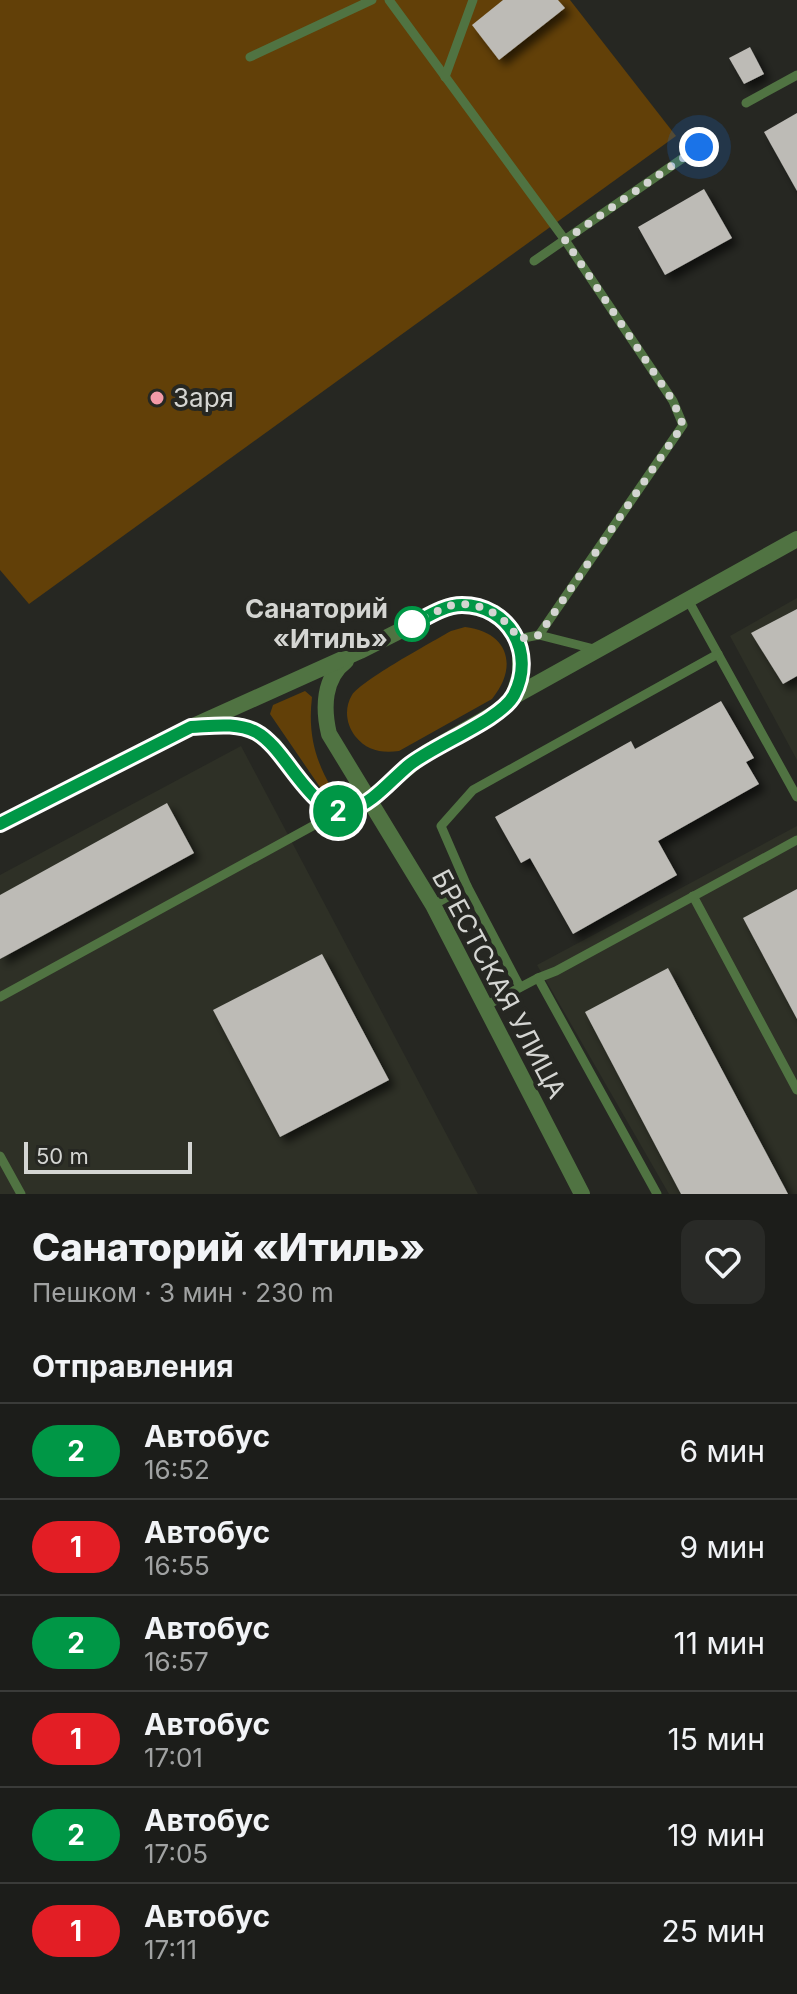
<!DOCTYPE html>
<html lang="ru">
<meta charset="utf-8">
<style>
body{margin:0;font-family:Inter,sans-serif;background:#292a27;color:#f1f3f6;height:100vh;display:flex;flex-direction:column;font-size:30px;white-space:nowrap}
*{box-sizing:border-box;margin:0}
p{font-size:26px;color:#a0a2a2}
.icon{flex:none;width:44px;height:44px;fill:none;stroke:currentColor;stroke-width:2;stroke-linecap:round;stroke-linejoin:round}
.map{position:relative;height:1194px;overflow:hidden}
.details{display:flex;flex-direction:column;background:#1c1d1a;flex:1}
.details>*{flex:none}
.badge{padding:0 16px;border-radius:26px;font-size:28px;line-height:52px}
.scale{position:absolute;left:24px;bottom:20px;width:168px;box-sizing:border-box;padding-left:8px;border:4px solid #d4d5d2;border-top:0;font-size:22px;line-height:28px;white-space:nowrap;color:#d4d5d2;-webkit-text-stroke:6px #262722;paint-order:stroke}
.you{position:absolute;width:40px;height:40px;margin:-20px;border:6px solid #fff;border-radius:50%;background:#1a73e8;box-shadow:0 0 0 12px #1a73e833}
.map>.badge{position:absolute;translate:-50% -50%;box-shadow:0 0 0 4px #fff}
h2{padding:0 32px;font-size:30px;line-height:72px}
.round{display:grid;place-items:center;flex:none;width:84px;height:84px;border-radius:16px;background:#292a27}
.head{display:flex;align-items:center;justify-content:space-between;height:136px;padding:0 32px}
h1{font-size:38px;font-weight:800;line-height:60px}
ul{padding:0;list-style:none}
li{display:flex;align-items:center;gap:24px;height:96px;padding:0 32px;border-top:2px solid #3a3b39}
li div{flex:1}
li b{display:block;font-size:30px}
li em{font-style:normal}
li .badge{min-width:88px;font-weight:700;text-align:center}
.map>svg:first-child{display:block}
.built{fill:#2e3026}
.green{fill:#624008}
.building{fill:#bdbbb6;filter:url(#shadow)}
.lines{fill:none;stroke-linecap:round;stroke-linejoin:round}
.service{stroke:#507342;stroke-width:9}
.minor{stroke:#507342;stroke-width:16}
.tertiary{stroke:#507342;stroke-width:16}
.line-casing{stroke:#fff;stroke-width:18}
.line{stroke:#009746;stroke-width:12}
.walk{stroke:#d4d5d2;stroke-width:8;stroke-dasharray:0 14.4}
.poi-dot{fill:#f39aa8;stroke:#262722;stroke-width:3}
.stop-dot{fill:#fff;stroke:#009746;stroke-width:4}
.labels{text-anchor:middle;stroke-width:8;stroke-linejoin:round;paint-order:stroke}
.poi-label{font-size:26px;fill:#d4d5d2;stroke:#262722;text-anchor:start}
.stop-label{font-size:26px;font-weight:bold;fill:#d4d5d2;stroke:#262722;text-anchor:end}
.street-label{font-size:26px;fill:#d4d5d2;stroke:#262722}
</style>
<div class="map">
<svg width="797" height="1194" viewBox="0 0 797 1194">
<defs>
<filter id="shadow"><feDropShadow dx="6" dy="6" stdDeviation="4" flood-color="#0009"/></filter>
</defs>
<rect width="100%" height="100%" fill="#262722"/>
<g class="built">
<path d="M 797,598 L 797,760 L 730,636 Z"/>
<path d="M 241,746 L 478,1194 L 0,1194 L 0,875 Z"/>
<path d="M 797,826 L 797,1194 L 669,1194 L 537,965 Z"/>
</g>
<g class="green">
<path d="M 0,0 L 570,0 L 676,136 L 29,604 L 0,570 Z"/>
<path d="M 465,627 C 508,632 519,666 492,699 L 399,751 C 381,753 367,751 355,736 C 346,724 344,708 352,695 C 362,680 432,642 451,631 Z"/>
<path d="M 305,691 L 312,697 C 308,731 314,758 331,787 L 329,794 L 324,793 L 270,714 L 273,705 Z"/>
</g>
<g class="building">
<path d="M 503,0 L 558,0 L 565,8 L 499,60 L 472,25 Z"/>
<path d="M 750,47 L 764,74 L 744,84 L 729,58 Z"/>
<path d="M 797,113 L 797,191 L 764,132 Z"/>
<path d="M 704,189 L 732,238 L 665,275 L 638,227 Z"/>
<path d="M 797,609 L 797,676 L 783,684 L 751,633 Z"/>
<path d="M 721,701 L 754,758 L 746,762 L 759,784 L 658,841 L 677,875 L 573,934 L 530,858 L 521,863 L 495,817 L 631,741 L 635,749 Z"/>
<path d="M 167,803 L 194,853 L 0,959 L 0,895 Z"/>
<path d="M 797,889 L 797,1019 L 743,918 Z"/>
<path d="M 322,954 L 389,1080 L 280,1137 L 213,1010 Z"/>
<path d="M 668,968 L 788,1194 L 681,1194 L 585,1012 Z"/>
</g>
<g class="lines">
<g class="service">
<path d="M 389,0 L 565,240 L 673,401 L 683,425 L 539,635"/>
<path d="M 250,57 L 372,0"/>
<path d="M 445,77 L 473,0"/>
<path d="M 746,103 L 797,75"/>
<path d="M 534,261 L 699,147"/>
<path d="M 688,600 L 797,797"/>
<path d="M 518,639 L 539,635 L 598,650"/>
<path d="M 467,886 L 520,987"/>
<path d="M 693,896 L 797,1090"/>
<path d="M 433,905 L 467,886 L 441,826 L 473,790 L 718,654"/>
<path d="M 538,978 L 657,1194"/>
<path d="M 0,997 L 340,811"/>
<path d="M 485,1006 L 538,978 L 556,971 L 797,840"/>
<path d="M 0,1156 L 21,1194"/>
</g>
<path class="minor" d="M 513,697 L 797,539"/>
<g class="tertiary">
<path d="M 346,661 C 323,678 323,709 329,734 L 433,905 L 582,1194"/>
<path d="M 0,824 L 191,727 L 360,651 L 449,606 L 471,606 L 495,613 L 512,629 L 520,645 L 520,674 L 513,697 L 508,703 L 495,713 L 427,752 L 369,800 L 351,810 L 340,811 L 326,807 L 305,787 L 274,745 L 253,731 L 237,725 L 191,727"/>
</g>
</g>
<g class="lines">
<g class="line-casing">
<path id="line" d="M 0,824 L 191,727 C 213,726 236,722 256,732 C 287,748 312,820 350,810 C 372,804 391,780 408,766 C 433,745 501,720 514,695 C 536,653 509,605 462,605 C 444,605 427,617 411,625"/>
</g>
<use href="#line" class="line"/>
<path class="walk" d="M 412,624 C 420,620 435,612 446,607 C 473,597 506,614 518,639 L 539,635 L 683,425 L 673,401 L 565,240 L 699,147"/>
</g>
<circle class="poi-dot" cx="157" cy="398" r="8"/>
<circle class="stop-dot" cx="412" cy="624" r="16"/>
<g class="labels">
<g class="poi-label">
<text x="173" y="407">Заря</text>
</g>
<g class="stop-label">
<text x="388" y="618">Санаторий<tspan x="388" dy="30">«Итиль»</tspan></text>
</g>
<g class="street-label">
<text transform="translate(499 984) rotate(62)" y="9">БРЕСТСКАЯ УЛИЦА</text>
</g>
</g>
</svg>
<div class="scale">50 m</div>
<div class="you" style="left:699px;top:147px"></div>
<b class="badge" style="left:338px;top:811px;background:#009746;color:#fff">2</b>
</div>
<section class="details">
<div class="head"><div><h1>Санаторий «Итиль»</h1><p>Пешком · 3 мин · 230 m</p></div><a class="round"><svg class="icon" aria-label="heart" viewBox="0 0 24 24"><path d="M12 20l-8-8c-3-5 5-10 8-4 3-6 11-1 8 4z"/></svg></a></div>
<h2>Отправления</h2>
<ul>
<li><span class="badge" style="background:#009746;color:#fff">2</span><div><b>Автобус</b><p>16:52</p></div><em>6 мин</em></li>
<li><span class="badge" style="background:#e31e25;color:#fff">1</span><div><b>Автобус</b><p>16:55</p></div><em>9 мин</em></li>
<li><span class="badge" style="background:#009746;color:#fff">2</span><div><b>Автобус</b><p>16:57</p></div><em>11 мин</em></li>
<li><span class="badge" style="background:#e31e25;color:#fff">1</span><div><b>Автобус</b><p>17:01</p></div><em>15 мин</em></li>
<li><span class="badge" style="background:#009746;color:#fff">2</span><div><b>Автобус</b><p>17:05</p></div><em>19 мин</em></li>
<li><span class="badge" style="background:#e31e25;color:#fff">1</span><div><b>Автобус</b><p>17:11</p></div><em>25 мин</em></li>
</ul>
</section>
